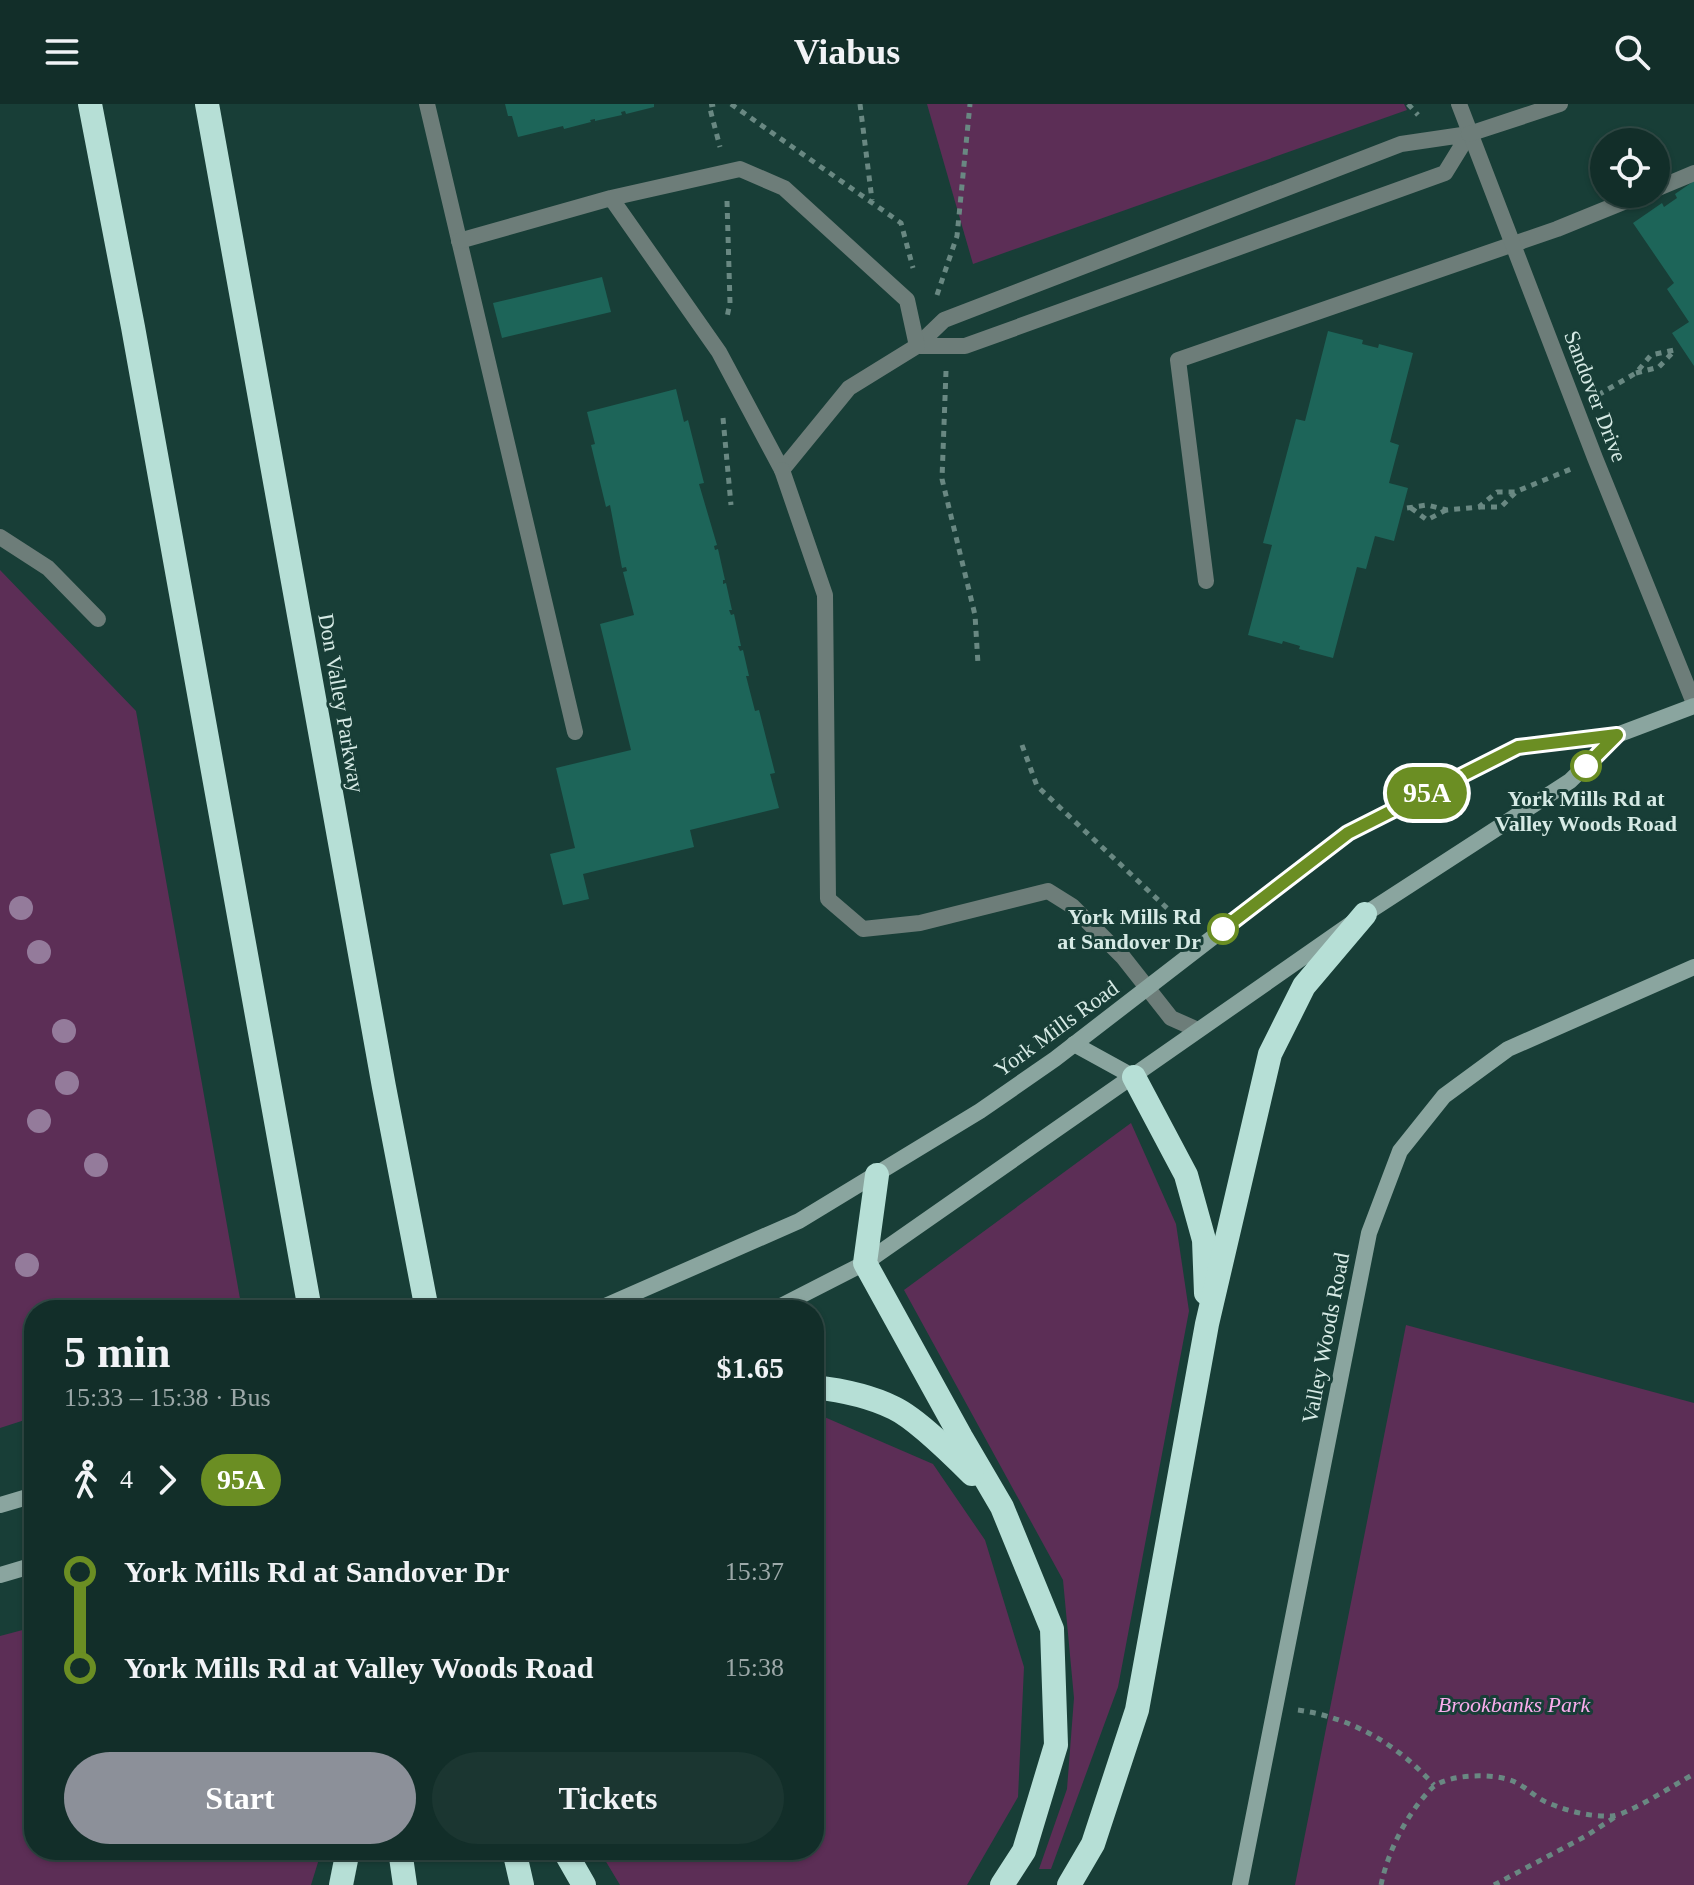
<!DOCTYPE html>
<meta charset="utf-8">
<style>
body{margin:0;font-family:"Times New Roman",serif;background:#1b3631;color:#f1f3f6;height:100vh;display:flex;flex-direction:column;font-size:30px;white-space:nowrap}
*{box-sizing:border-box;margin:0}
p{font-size:26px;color:#9ca8a8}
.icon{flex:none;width:44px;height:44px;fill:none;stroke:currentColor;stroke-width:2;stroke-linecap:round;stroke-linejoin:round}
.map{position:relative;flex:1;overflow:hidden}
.details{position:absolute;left:24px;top:1196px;width:800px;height:560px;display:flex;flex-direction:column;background:#122e29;border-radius:32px;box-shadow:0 2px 6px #0004,0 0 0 2px #314a46}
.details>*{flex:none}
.badge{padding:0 16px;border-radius:26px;font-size:28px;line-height:52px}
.controls{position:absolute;left:1590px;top:24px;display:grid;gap:16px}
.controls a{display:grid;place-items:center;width:80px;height:80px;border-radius:50%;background:#122e29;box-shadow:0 2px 6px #0004,0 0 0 2px #314a46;font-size:40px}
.map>.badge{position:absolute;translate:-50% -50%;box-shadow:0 0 0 4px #fff}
.legs{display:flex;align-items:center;gap:12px;height:88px;padding:0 40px;font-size:26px}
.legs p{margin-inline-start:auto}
.headline{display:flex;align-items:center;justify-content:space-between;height:136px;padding:0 40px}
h1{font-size:44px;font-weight:700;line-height:60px}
.primary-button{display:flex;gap:16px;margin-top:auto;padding:16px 40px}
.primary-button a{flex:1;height:92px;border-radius:48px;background:#8c9099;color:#fff;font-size:32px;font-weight:700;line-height:92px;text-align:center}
.primary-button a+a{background:#1b3631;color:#f1f3f6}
ul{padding:0 40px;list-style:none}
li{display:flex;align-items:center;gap:28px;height:96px;font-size:30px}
li i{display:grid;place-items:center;width:12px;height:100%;margin:0 10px;background:currentColor}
li i::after{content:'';width:20px;height:20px;margin:-10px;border:6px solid;border-radius:50%;background:#122e29}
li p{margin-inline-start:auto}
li:first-child i{background:linear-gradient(#0000 50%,currentColor 0)}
li:last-child i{background:linear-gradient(currentColor 50%,#0000 0)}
header{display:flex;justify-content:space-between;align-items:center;height:104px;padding:0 40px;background:#122e29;font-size:36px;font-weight:700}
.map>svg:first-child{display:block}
.green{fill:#5c2e56}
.building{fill:#1d6559}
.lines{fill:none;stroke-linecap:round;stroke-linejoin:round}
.path{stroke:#698882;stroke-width:5;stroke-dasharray:6 6;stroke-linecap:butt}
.lane{stroke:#6d7d79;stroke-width:16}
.street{stroke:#6d7d79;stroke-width:16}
.secondary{stroke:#8aa59f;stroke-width:16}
.highway{stroke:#b6dfd6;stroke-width:24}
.tree{fill:#947b9b}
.line-1-casing{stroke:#fff;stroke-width:18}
.line-1{stroke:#6b8e23;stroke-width:12}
.stop-1-dot{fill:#fff;stroke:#6b8e23;stroke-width:4}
.labels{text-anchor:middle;stroke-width:6;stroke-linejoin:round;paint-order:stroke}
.street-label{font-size:22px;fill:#d6eae5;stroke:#183e37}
.stop-label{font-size:22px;font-weight:bold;fill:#d6eae5;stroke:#183e37}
.park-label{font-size:22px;font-style:italic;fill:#faaded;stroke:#183e37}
</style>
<header><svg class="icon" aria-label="menu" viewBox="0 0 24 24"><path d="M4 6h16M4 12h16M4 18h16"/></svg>Viabus<svg class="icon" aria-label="search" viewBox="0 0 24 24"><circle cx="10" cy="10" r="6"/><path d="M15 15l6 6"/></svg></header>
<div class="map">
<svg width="1694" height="1781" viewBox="0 0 1694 1781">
<rect width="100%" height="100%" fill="#183e37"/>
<g class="green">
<path d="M 927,0 L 1404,0 L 1407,6 L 973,160 Z"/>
<path d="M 0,466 L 136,607 L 242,1206 L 34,1206 L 34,1313 L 0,1324 Z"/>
<path d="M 1131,1019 L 1176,1120 L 1189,1207 L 1118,1583 L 1051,1765 L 1039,1765 L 1067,1685 L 1074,1594 L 1063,1476 L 904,1186 Z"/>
<path d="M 1406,1221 L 1694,1299 L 1694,1781 L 1295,1781 Z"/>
<path d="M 814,1312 L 822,1312 L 933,1360 L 985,1436 L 1024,1563 L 1018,1693 L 967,1781 L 620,1781 L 599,1746 L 814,1746 Z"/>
<path d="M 34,1523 L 34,1746 L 318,1746 L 319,1755 L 311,1781 L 0,1781 L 0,1532 Z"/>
</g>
<g class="building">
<path d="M 505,0 L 654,0 L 654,3 L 626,10 L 625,7 L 621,8 L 622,11 L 595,17 L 595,15 L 590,16 L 591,18 L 564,25 L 563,22 L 518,33 L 512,12 L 508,12 Z"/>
<path d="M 1694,77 L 1694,262 L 1672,229 L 1689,218 L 1667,185 L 1674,179 L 1633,119 L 1662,99 L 1664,103 L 1677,94 L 1675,90 Z"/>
<path d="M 602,173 L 611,208 L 502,234 L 493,199 Z"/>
<path d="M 1328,227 L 1363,236 L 1362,240 L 1378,244 L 1379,240 L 1413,249 L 1390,338 L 1399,341 L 1389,379 L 1408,384 L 1394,437 L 1375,432 L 1366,465 L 1357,463 L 1333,554 L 1299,545 L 1300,542 L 1283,537 L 1282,540 L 1248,531 L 1272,441 L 1263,439 L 1296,315 L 1305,317 Z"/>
<path d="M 676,285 L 684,318 L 688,316 L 704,379 L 699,380 L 717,441 L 714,442 L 715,446 L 718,445 L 725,476 L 723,476 L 723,480 L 726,479 L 732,506 L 729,506 L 731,511 L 734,510 L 741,542 L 738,542 L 740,547 L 743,546 L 749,572 L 746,572 L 755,607 L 759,606 L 775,669 L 770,670 L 779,704 L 690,726 L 694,743 L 583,770 L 589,795 L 563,801 L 550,750 L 575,744 L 556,664 L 631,646 L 600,520 L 634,511 L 623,468 L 627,467 L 626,463 L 622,464 L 610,401 L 606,403 L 591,341 L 595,340 L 587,308 Z"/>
</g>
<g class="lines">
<g class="path">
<path d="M 715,0 L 709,1 L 720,43"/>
<path d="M 731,0 L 901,119 L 913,164"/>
<path d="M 860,0 L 872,96"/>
<path d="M 1408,0 L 1418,11"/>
<path d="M 727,97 L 730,199 L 727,213"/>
<path d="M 937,191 L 957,132 L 970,0"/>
<path d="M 946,267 L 942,375 L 975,511 L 978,560"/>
<path d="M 1636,269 L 1659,263 L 1674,247"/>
<path d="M 1598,291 L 1636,269 L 1651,251 L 1674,246"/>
<path d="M 723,314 L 731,401"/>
<path d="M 1479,403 L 1501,403 L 1515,389"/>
<path d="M 1407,404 L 1427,401 L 1447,406 L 1479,403 L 1497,388 L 1515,388 L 1571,365"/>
<path d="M 1411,404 L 1427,416 L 1446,406"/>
<path d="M 1022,641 L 1037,682 L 1170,807"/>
<path d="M 1298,1606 C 1353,1614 1398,1641 1434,1681"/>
<path d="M 1381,1781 C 1388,1747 1407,1709 1432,1684 C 1448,1669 1497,1669 1515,1678 C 1526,1683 1535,1693 1546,1698 C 1567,1707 1590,1713 1612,1712 C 1628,1711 1677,1679 1694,1670"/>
<path d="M 1494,1781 L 1586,1732 L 1615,1713"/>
</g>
<g class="lane">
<path d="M 427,0 L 575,628"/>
<path d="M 1469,30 L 1445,69 L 965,242 L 917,242 L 944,216 L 1401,40 Z"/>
<path d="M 1656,85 L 1694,69"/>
<path d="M 459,137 L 611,94 L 740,65 L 784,84 L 907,196 L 917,242 L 849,284 L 782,366 L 719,248 L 611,94"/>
<path d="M 782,366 L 825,491 L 828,795 L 863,825 L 920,819 L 1048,787 L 1072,802 L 1123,853 L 1171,914 L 1198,926"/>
<path d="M 0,433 L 48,464 L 98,515"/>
<path d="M 1206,477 L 1178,256 L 1557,125 L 1643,90"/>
</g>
<g class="street">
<path d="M 1459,0 L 1595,354 L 1694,599"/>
<path d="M 1469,30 L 1560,0"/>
</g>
<g class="secondary">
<path d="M 1074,940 L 1134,973"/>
<path d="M 596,1206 L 799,1117 L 980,1007 L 1055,955 L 1348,729 L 1518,643 L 1617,631 L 1694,602"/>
<path d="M 773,1206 L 865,1159 L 1365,810 L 1570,677 L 1617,631"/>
<path d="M 0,1401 L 34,1391"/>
<path d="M 0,1471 L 34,1461"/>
<path d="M 1240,1781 L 1369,1129 L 1400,1047 L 1444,992 L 1508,945 L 1694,863"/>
</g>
<g class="highway">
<path d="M 90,0 L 133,223 L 310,1206"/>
<path d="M 207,0 L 384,983 L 427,1206"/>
<path d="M 1134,973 L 1186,1071 L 1204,1136 L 1206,1189"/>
<path d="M 877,1071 L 865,1159 L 961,1333 L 1002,1403 L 1052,1525 L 1056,1641 L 1024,1747 L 1002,1781"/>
<path d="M 814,1283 C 840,1286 870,1292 894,1304 C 917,1315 953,1351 972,1370"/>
<path d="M 400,1746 L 405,1781"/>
<path d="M 514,1746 L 522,1781"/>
<path d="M 564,1746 L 584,1781"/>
<path d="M 341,1781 L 348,1746"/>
<path d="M 1069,1781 L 1093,1740 L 1137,1606 L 1207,1220 L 1270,950 L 1304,882 L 1365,810"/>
</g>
</g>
<g class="tree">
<circle cx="21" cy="804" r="12"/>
<circle cx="39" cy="848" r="12"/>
<circle cx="64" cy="927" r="12"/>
<circle cx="67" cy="979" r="12"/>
<circle cx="39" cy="1017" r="12"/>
<circle cx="96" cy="1061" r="12"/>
<circle cx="27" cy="1161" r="12"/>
</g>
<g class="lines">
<g class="line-1-casing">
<path id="line-1" d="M 1223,825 L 1348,729 L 1518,643 L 1617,631 L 1586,662"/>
</g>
<use href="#line-1" class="line-1"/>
</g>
<g class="stop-1-dot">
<circle cx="1586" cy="662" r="14"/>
<circle cx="1223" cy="825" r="14"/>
</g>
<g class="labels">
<g class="street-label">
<text transform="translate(1596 292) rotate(69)" y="8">Sandover Drive</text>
<text transform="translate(342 599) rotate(80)" y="8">Don Valley Parkway</text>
<text transform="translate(1056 924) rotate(-36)" y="8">York Mills Road</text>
<text transform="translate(1325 1234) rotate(-79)" y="8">Valley Woods Road</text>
</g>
<g class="stop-label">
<text x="1586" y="702">York Mills Rd at<tspan x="1586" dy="25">Valley Woods Road</tspan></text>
<text x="1201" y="820" text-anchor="end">York Mills Rd<tspan x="1201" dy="25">at Sandover Dr</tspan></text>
</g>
<g class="park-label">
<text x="1514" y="1608">Brookbanks Park</text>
</g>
</g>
</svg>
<div class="controls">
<a><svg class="icon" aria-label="locate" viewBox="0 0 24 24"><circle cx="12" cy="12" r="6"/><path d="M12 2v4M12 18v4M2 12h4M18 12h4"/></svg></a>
</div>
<b class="badge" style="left:1427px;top:689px;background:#6b8e23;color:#fff">95A</b>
<section class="details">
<div class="headline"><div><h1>5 min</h1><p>15:33 – 15:38 · Bus</p></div><b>$1.65</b></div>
<div class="legs"><svg class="icon" aria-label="walk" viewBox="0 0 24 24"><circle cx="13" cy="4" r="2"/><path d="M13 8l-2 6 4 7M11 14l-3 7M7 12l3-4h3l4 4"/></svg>4<svg class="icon" aria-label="forward" viewBox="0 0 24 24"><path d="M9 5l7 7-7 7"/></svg><b class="badge" style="background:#6b8e23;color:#fff">95A</b></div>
<ul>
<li><i style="color:#6b8e23"></i><b>York Mills Rd at Sandover Dr</b><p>15:37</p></li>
<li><i style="color:#6b8e23"></i><b>York Mills Rd at Valley Woods Road</b><p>15:38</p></li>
</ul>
<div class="primary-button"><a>Start</a><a>Tickets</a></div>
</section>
</div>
